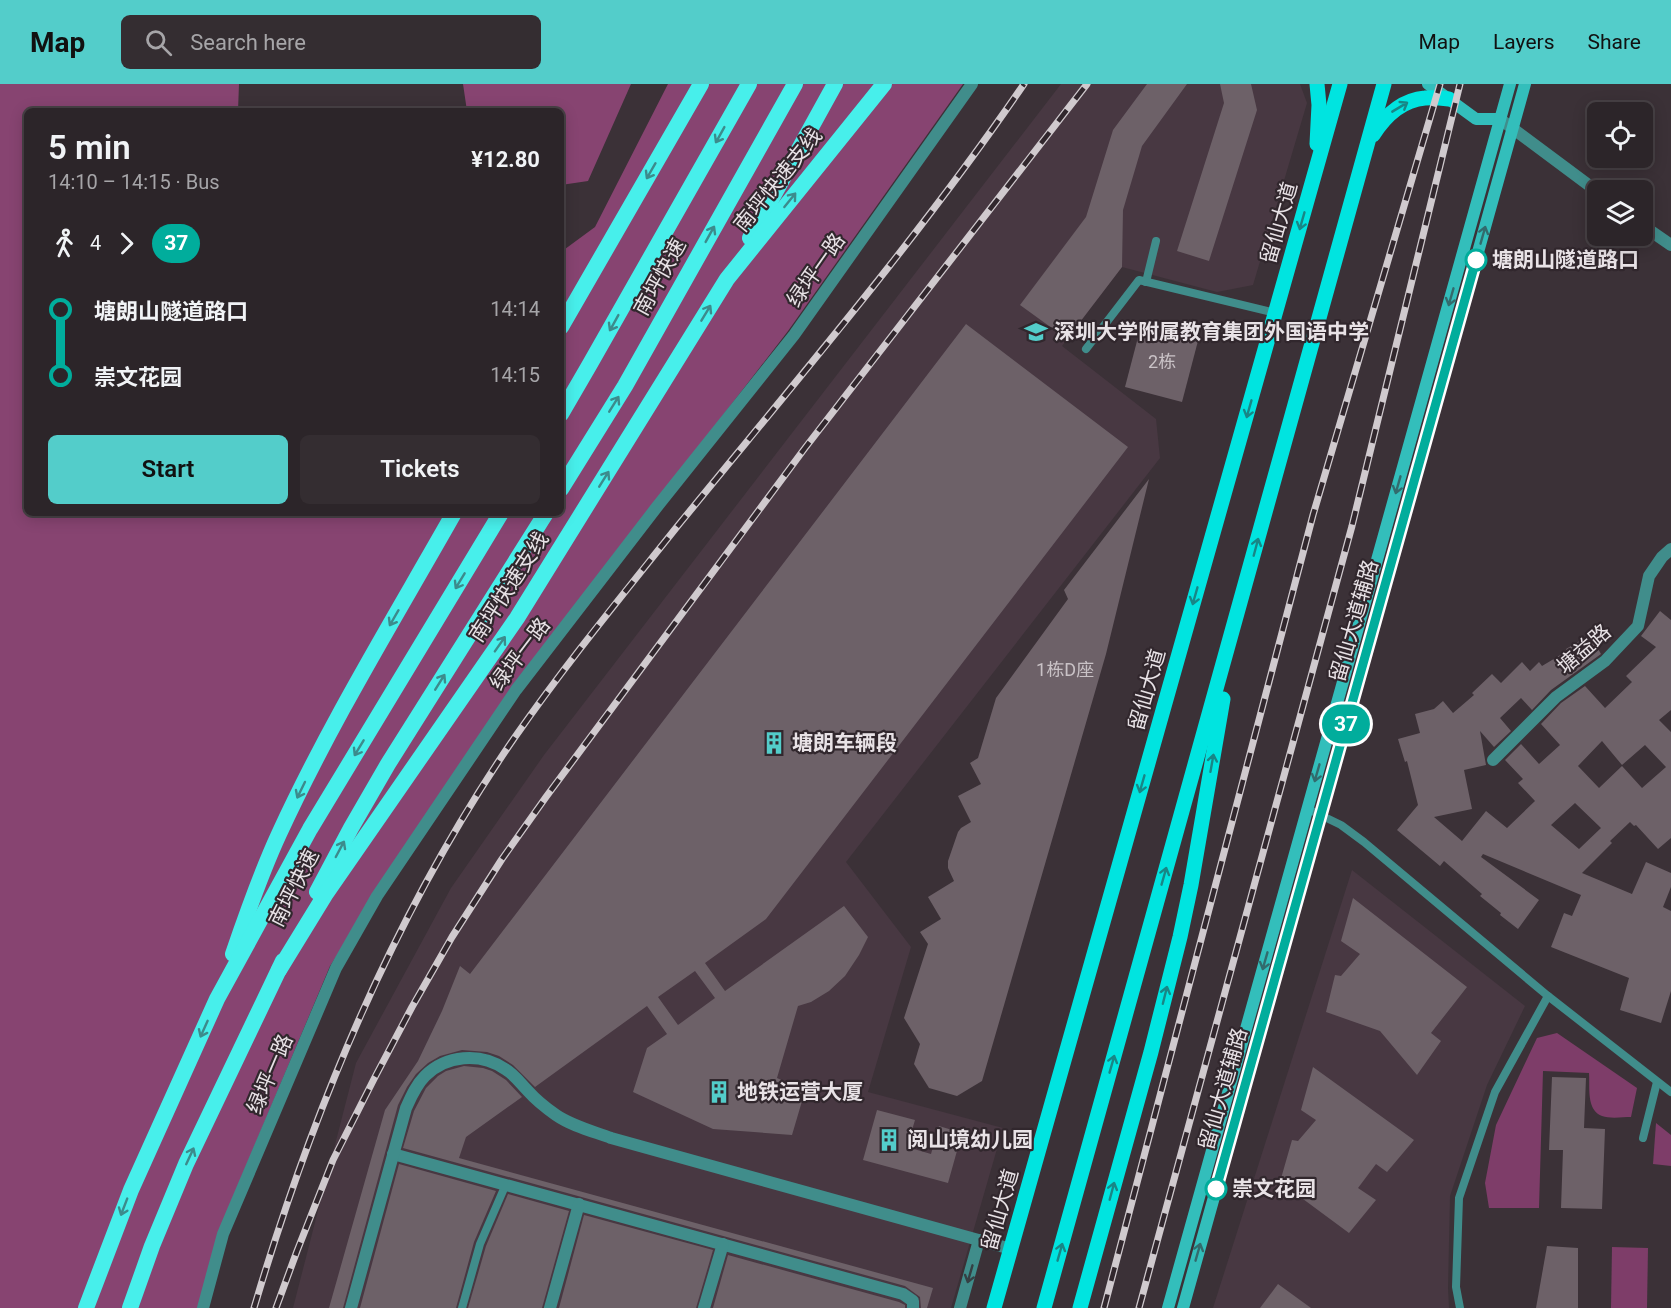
<!DOCTYPE html>
<meta charset="utf-8">
<style>
body{margin:0;font-family:Roboto,"Noto Sans SC",sans-serif;background:#342d31;color:#f1f3f6;height:100vh;display:flex;flex-direction:column;font-size:22px;white-space:nowrap}
*{box-sizing:border-box;margin:0}
p{font-size:20px;color:#a6a5a8}
.icon{flex:none;width:33px;height:33px;fill:none;stroke:currentColor;stroke-width:2;stroke-linecap:round;stroke-linejoin:round}
.map{position:relative;flex:1;overflow:hidden}
.details{position:absolute;left:24px;top:24px;width:540px;height:408px;display:flex;flex-direction:column;background:#2c2529;border-radius:9px;box-shadow:0 3px 15px #0003,0 0 0 2px #484246}
.details>*{flex:none}
.badge{padding:0 12px;border-radius:20px;font-size:21px;line-height:39px}
.fabs{position:absolute;left:1587px;top:18px;display:grid;gap:12px}
.fabs a{display:grid;place-items:center;width:66px;height:66px;border-radius:9px;background:#2c2529;box-shadow:0 3px 15px #0003,0 0 0 2px #484246;font-size:30px}
.map>.badge{position:absolute;translate:-50% -50%;box-shadow:0 0 0 3px #fff}
.legs{display:flex;align-items:center;gap:9px;height:66px;padding:0 24px;font-size:20px}
.legs p{margin-inline-start:auto}
.summary{display:flex;align-items:center;justify-content:space-between;height:102px;padding:0 24px}
h1{font-size:33px;font-weight:600;line-height:45px}
.button{display:flex;gap:12px;margin-top:auto;padding:12px 24px}
.button a{flex:1;height:69px;border-radius:9px;background:#53cdca;color:#111;font-size:24px;font-weight:600;line-height:69px;text-align:center}
.button a+a{background:#342d31;color:#f1f3f6}
ul{padding:0 24px;list-style:none}
li{display:flex;align-items:center;gap:21px;height:66px;font-size:22px}
li i{display:grid;place-items:center;width:9px;height:100%;margin:0 8px;background:currentColor}
li i::after{content:'';width:15px;height:15px;margin:-8px;border:4px solid;border-radius:50%;background:#2c2529}
li p{margin-inline-start:auto}
li:first-child i{background:linear-gradient(#0000 50%,currentColor 0)}
li:last-child i{background:linear-gradient(currentColor 50%,#0000 0)}
header{display:flex;align-items:center;gap:36px;box-sizing:border-box;height:84px;padding:0 30px;background:#53cdca;color:#111}
header strong{font-size:28px}
nav{display:flex;gap:33px;margin-inline-start:auto;font-size:21px}
.search{width:420px;height:54px;background:#342d31;display:flex;align-items:center;gap:15px;box-sizing:border-box;padding:0 21px;border-radius:9px;color:#a6a5a8;font-size:22px}
.map>svg:first-child{display:block}
.built{fill:#483842}
.green{fill:#7e3d69}
.forest{fill:#874471}
.building{fill:#6d6168;fill-rule:evenodd}
.lines{fill:none;stroke-linecap:round;stroke-linejoin:round}
.service{stroke:#408d8b;stroke-width:8}
.minor{stroke:#408d8b;stroke-width:12}
.secondary{stroke:#33bebb;stroke-width:12}
.primary{stroke:#00e4e0;stroke-width:15}
.trunk{stroke:#47efeb;stroke-width:16}
.rail-casing{stroke:#d0cace;stroke-width:7}
.rail{stroke:#31272d;stroke-width:4.5;stroke-dasharray:14;stroke-linecap:butt}
.oneway{stroke:#188686}
.oneway2{stroke:#3c8b8c}
.oneway3{stroke:#326b6d}
.oneway4{stroke:#354044}
.line-1-casing{stroke:#fff;stroke-width:14}
.line-1{stroke:#01ad9c;stroke-width:9}
.stop-1-dot{fill:#fff;stroke:#01ad9c;stroke-width:3}
.labels{text-anchor:middle;stroke-width:4.5;stroke-linejoin:round;paint-order:stroke}
.number-label{font-size:18px;fill:#c9c2c6}
.street-label{font-size:21px;fill:#e8e2e6;stroke:#31272d}
.stop-label{font-size:21px;font-weight:bold;fill:#e8e2e6;stroke:#31272d;text-anchor:start}
.poi-label{font-size:21px;font-weight:bold;fill:#e8e2e6;stroke:#31272d;text-anchor:start}
</style>
<header>
<strong>Map</strong>
<div class="search"><svg class="icon" aria-label="search" viewBox="0 0 24 24"><circle cx="10" cy="10" r="6"/><path d="M15 15l6 6"/></svg>Search here</div>
<nav><a>Map</a><a>Layers</a><a>Share</a></nav>
</header>
<div class="map">
<svg width="1671" height="1224" viewBox="0 0 1671 1224">
<rect width="100%" height="100%" fill="#3b3137"/>
<g class="built">
<path d="M 1061,0 L 1300,0 L 1307,19 L 1253,201 L 1217,208 L 1122,183 L 1062,262 L 1156,335 L 1160,374 L 846,778 L 911,863 L 868,1008 L 1003,1044 L 951,1224 L 293,1224 L 356,979 L 451,804 L 544,671 Z"/>
<path d="M 1352,786 L 1525,922 L 1487,1001 L 1450,1112 L 1448,1204 L 1449,1224 L 1213,1224 Z"/>
</g>
<g class="green">
<path d="M 1557,949 L 1637,1004 L 1631,1033 C 1623,1033 1610,1035 1602,1032 C 1586,1026 1590,1003 1589,989 L 1543,987 L 1539,1124 L 1489,1124 L 1485,1099 L 1496,1041 L 1537,954 Z"/>
<path d="M 1656,1039 L 1671,1051 L 1671,1082 L 1653,1080 Z"/>
<path d="M 1612,1163 L 1648,1164 L 1647,1224 L 1611,1224 Z"/>
</g>
<g class="forest">
<path d="M 0,0 L 239,0 L 238,27 L 27,27 L 27,429 L 561,429 L 561,168 L 595,143 L 668,0 L 963,0 L 788,247 L 514,602 L 330,882 L 218,1149 L 199,1224 L 0,1224 Z"/>
<path d="M 463,0 L 631,0 L 588,97 L 561,101 L 561,27 L 467,27 Z"/>
</g>
<g class="building">
<path d="M 1147,0 L 1187,0 L 1142,62 L 1123,126 L 1122,183 L 1067,255 L 1020,221 L 1086,133 L 1113,46 Z"/>
<path d="M 1220,0 L 1251,0 L 1257,26 L 1209,177 L 1177,167 L 1224,19 Z"/>
<path d="M 1142,238 L 1199,253 L 1182,318 L 1125,303 Z"/>
<path d="M 966,240 L 1128,363 L 766,835 L 705,879 L 725,907 L 844,822 L 868,853 L 859,871 L 845,892 L 829,907 L 811,918 L 798,922 L 777,994 L 805,1007 L 792,1051 L 713,1045 L 633,1008 L 647,964 L 667,950 L 647,922 L 535,1003 L 513,981 L 499,972 L 487,968 L 462,966 L 440,972 L 428,979 L 416,990 L 407,1003 L 398,1021 L 343,1224 L 329,1224 L 385,1026 L 418,977 L 442,927 L 460,882 L 470,890 ZM 695,887 L 715,914 L 678,941 L 658,913 Z"/>
<path d="M 1149,395 L 1106,570 L 982,997 L 957,1012 L 929,1004 L 914,980 L 920,960 L 904,934 L 928,860 L 920,848 L 941,835 L 928,813 L 954,797 L 948,784 L 948,777 L 958,748 L 961,744 L 971,738 L 958,712 L 981,700 L 970,679 L 978,674 L 996,614 L 1068,515 L 1064,506 Z"/>
<path d="M 1660,527 L 1671,536 L 1671,626 L 1659,636 L 1671,648 L 1671,754 L 1658,765 L 1636,741 L 1634,742 L 1630,738 L 1610,757 L 1612,759 L 1582,789 L 1632,810 L 1646,778 L 1671,789 L 1671,803 L 1663,823 L 1671,827 L 1671,907 L 1661,939 L 1620,926 L 1629,894 L 1551,863 L 1564,829 L 1572,832 L 1581,811 L 1483,770 L 1481,773 L 1539,816 L 1518,845 L 1500,831 L 1501,829 L 1480,812 L 1482,810 L 1444,777 L 1440,782 L 1397,746 L 1418,721 L 1407,677 L 1405,678 L 1398,655 L 1420,649 L 1415,630 L 1434,625 L 1443,617 L 1453,629 L 1474,611 L 1472,609 L 1492,590 L 1501,599 L 1522,578 L 1530,587 L 1539,578 L 1542,582 L 1567,567 L 1566,565 L 1590,551 L 1601,570 L 1551,606 L 1532,626 L 1521,614 L 1500,634 L 1511,647 L 1494,663 L 1480,647 L 1486,681 L 1464,686 L 1472,725 L 1434,733 L 1462,757 L 1486,727 L 1507,744 L 1535,717 L 1518,699 L 1523,695 L 1505,676 L 1521,660 L 1539,680 L 1560,661 L 1541,640 L 1561,619 L 1585,602 L 1605,624 L 1632,598 L 1626,592 L 1656,563 L 1641,552 ZM 1602,657 L 1622,681 L 1645,661 L 1666,683 L 1642,704 L 1622,682 L 1599,704 L 1578,682 ZM 1575,719 L 1601,744 L 1579,765 L 1551,741 Z"/>
<path d="M 1353,814 L 1467,903 L 1431,949 L 1441,957 L 1417,991 L 1380,947 L 1326,928 L 1335,891 L 1341,892 L 1360,870 L 1341,857 Z"/>
<path d="M 464,982 L 483,984 L 492,987 L 506,996 L 522,1013 L 466,1053 L 459,1074 L 933,1204 L 927,1224 L 921,1224 L 920,1213 L 905,1202 L 403,1064 L 414,1027 L 426,1004 L 438,992 L 446,987 Z"/>
<path d="M 1313,983 L 1414,1056 L 1387,1088 L 1376,1080 L 1358,1104 L 1376,1116 L 1349,1149 L 1280,1098 L 1292,1056 L 1298,1057 L 1316,1036 L 1301,1026 Z"/>
<path d="M 1552,993 L 1586,994 L 1584,1044 L 1605,1045 L 1602,1125 L 1561,1124 L 1563,1066 L 1549,1066 Z"/>
<path d="M 877,1026 L 915,1036 L 907,1063 L 931,1070 L 939,1042 L 962,1049 L 948,1099 L 863,1076 Z"/>
<path d="M 399,1080 L 496,1107 L 474,1158 L 456,1224 L 360,1224 Z"/>
<path d="M 508,1110 L 569,1127 L 542,1224 L 468,1224 L 486,1162 Z"/>
<path d="M 584,1131 L 713,1166 L 696,1224 L 559,1224 Z"/>
<path d="M 1547,1162 L 1578,1164 L 1578,1224 L 1536,1224 Z"/>
<path d="M 728,1171 L 899,1218 L 905,1221 L 905,1224 L 713,1224 Z"/>
<path d="M 1278,1200 L 1311,1224 L 1260,1224 Z"/>
</g>
<g class="lines">
<g class="service">
<path d="M 1146,198 L 1156,157"/>
<path d="M 1086,265 L 1139,196 L 1276,229"/>
<path d="M 1308,725 L 1341,741 L 1364,758 L 1548,912 L 1671,1008"/>
<path d="M 1643,1054 L 1657,998"/>
<path d="M 462,1224 L 480,1160 L 506,1100"/>
<path d="M 1460,1224 L 1456,1203 L 1459,1114 L 1495,1008 L 1548,912"/>
</g>
<g class="minor">
<path d="M 1500,35 L 1598,108"/>
<path d="M 1642,141 L 1671,161"/>
<path d="M 1493,676 L 1556,613 L 1605,577 L 1638,542 L 1649,492 L 1662,473 L 1671,465"/>
<path d="M 393,1070 L 903,1210 L 913,1217 L 913,1224"/>
<path d="M 203,1224 L 223,1150 L 336,884 L 377,812 L 516,606 L 656,424 L 794,251 L 972,0"/>
<path d="M 351,1224 L 406,1024 C 411,1013 416,1001 425,992 C 446,971 480,968 505,985 C 514,990 521,1000 528,1007 C 536,1016 546,1024 556,1031 C 572,1042 592,1047 611,1054 L 1011,1165"/>
<path d="M 550,1224 L 579,1120"/>
<path d="M 704,1224 L 723,1160"/>
<path d="M 960,1224 L 979,1156"/>
</g>
<g class="secondary">
<path d="M 1428,0 L 1476,35 L 1500,35"/>
<path d="M 1168,1224 L 1510,0"/>
<path d="M 1183,1224 L 1525,0"/>
</g>
<g class="primary">
<path d="M 1317,0 L 1319,21 L 1317,60"/>
<path d="M 1373,51 C 1385,32 1402,16 1425,14 C 1433,13 1441,14 1449,15"/>
<path d="M 994,1224 L 1340,0"/>
<path d="M 1044,1224 L 1384,0"/>
<path d="M 1080,1224 L 1151,968 L 1180,853 L 1191,801 L 1223,615"/>
</g>
<g class="trunk">
<path d="M 750,154 L 835,0"/>
<path d="M 561,243 L 701,0"/>
<path d="M 561,330 L 590,280 L 749,0"/>
<path d="M 561,405 L 625,302 L 795,0"/>
<path d="M 317,808 L 351,744 L 388,680 L 546,429"/>
<path d="M 233,870 C 247,829 261,789 279,750 C 330,639 394,535 454,429"/>
<path d="M 279,886 L 325,811 L 517,534 L 727,195 L 884,0"/>
<path d="M 86,1224 L 131,1106 L 217,915 L 310,745 L 501,429"/>
<path d="M 130,1224 L 152,1162 L 186,1080 L 283,877"/>
</g>
<g class="rail-casing">
<g id="rail">
<path d="M 254,1224 C 313,1025 397,824 515,653 C 565,581 621,513 676,444 C 795,298 918,155 1024,0"/>
<path d="M 276,1224 L 297,1167 L 333,1076 L 375,993 L 412,923 L 452,853 L 502,775 L 546,713 L 805,364 L 1087,0"/>
<path d="M 1104,1224 L 1313,431 L 1440,0"/>
<path d="M 1139,1224 L 1352,442 L 1460,0"/>
</g>
</g>
<use href="#rail" class="rail"/>
</g>
<defs><path id="oneway-shaft" d="M-6 0H5M1.5-3L5.5 0L1.5 3" fill="none" stroke-width="1.6" stroke-linecap="round" stroke-linejoin="round" transform="scale(1.5)"/></defs>
<g class="oneway">
<use href="#oneway-shaft" transform="translate(1400 23) rotate(-31)"/>
<use href="#oneway-shaft" transform="translate(1302 137) rotate(106)"/>
<use href="#oneway-shaft" transform="translate(1249 325) rotate(106)"/>
<use href="#oneway-shaft" transform="translate(1256 463) rotate(-75)"/>
<use href="#oneway-shaft" transform="translate(1195 512) rotate(106)"/>
<use href="#oneway-shaft" transform="translate(1212 679) rotate(-80)"/>
<use href="#oneway-shaft" transform="translate(1142 700) rotate(106)"/>
<use href="#oneway-shaft" transform="translate(1164 792) rotate(-74)"/>
<use href="#oneway-shaft" transform="translate(1165 911) rotate(-76)"/>
<use href="#oneway-shaft" transform="translate(1112 980) rotate(-74)"/>
<use href="#oneway-shaft" transform="translate(1112 1107) rotate(-75)"/>
<use href="#oneway-shaft" transform="translate(1060 1168) rotate(-74)"/>
</g>
<g class="oneway2">
<use href="#oneway-shaft" transform="translate(720 51) rotate(119)"/>
<use href="#oneway-shaft" transform="translate(651 87) rotate(120)"/>
<use href="#oneway-shaft" transform="translate(790 116) rotate(-51)"/>
<use href="#oneway-shaft" transform="translate(710 150) rotate(-61)"/>
<use href="#oneway-shaft" transform="translate(706 229) rotate(-59)"/>
<use href="#oneway-shaft" transform="translate(614 239) rotate(119)"/>
<use href="#oneway-shaft" transform="translate(614 320) rotate(-58)"/>
<use href="#oneway-shaft" transform="translate(604 395) rotate(-58)"/>
<use href="#oneway-shaft" transform="translate(460 497) rotate(121)"/>
<use href="#oneway-shaft" transform="translate(394 534) rotate(120)"/>
<use href="#oneway-shaft" transform="translate(500 560) rotate(-55)"/>
<use href="#oneway-shaft" transform="translate(440 598) rotate(-58)"/>
<use href="#oneway-shaft" transform="translate(359 664) rotate(121)"/>
<use href="#oneway-shaft" transform="translate(301 706) rotate(116)"/>
<use href="#oneway-shaft" transform="translate(340 765) rotate(-62)"/>
<use href="#oneway-shaft" transform="translate(204 945) rotate(114)"/>
<use href="#oneway-shaft" transform="translate(190 1072) rotate(-65)"/>
<use href="#oneway-shaft" transform="translate(124 1123) rotate(111)"/>
</g>
<g class="oneway3">
<use href="#oneway-shaft" transform="translate(1483 151) rotate(-74)"/>
<use href="#oneway-shaft" transform="translate(1451 213) rotate(106)"/>
<use href="#oneway-shaft" transform="translate(1398 401) rotate(106)"/>
<use href="#oneway-shaft" transform="translate(1317 689) rotate(106)"/>
<use href="#oneway-shaft" transform="translate(1265 877) rotate(106)"/>
<use href="#oneway-shaft" transform="translate(1198 1168) rotate(-74)"/>
</g>
<use class="oneway4" href="#oneway-shaft" transform="translate(970 1190) rotate(106)"/>
<g class="lines">
<g class="line-1-casing">
<path id="line-1" d="M 1216,1105 L 1476,176"/>
</g>
<use href="#line-1" class="line-1"/>
</g>
<defs>
<g id="school-bare" transform="scale(1.8)"><path d="M0-5L7-2L0 1L-7-2ZM-4 1L0 2.5L4 1V4Q0 6-4 4Z" fill="#53cdca" stroke="#31272d" stroke-width="2.5" paint-order="stroke"/></g>
<g id="building-bare" transform="scale(1.8)"><path d="M-4-6H4V6H1V3H-1V6H-4ZM-2.5-4.3h1.7v1.8h-1.7ZM.8-4.3h1.7v1.8H.8ZM-2.5-1h1.7V.8h-1.7ZM.8-1h1.7V.8H.8Z" fill="#53cdca" stroke="#31272d" stroke-width="2.5" paint-order="stroke"/></g>
</defs>
<g fill-rule="evenodd">
<use href="#school-bare" x="1036" y="248"/>
<use href="#building-bare" x="774" y="659"/>
<use href="#building-bare" x="719" y="1008"/>
<use href="#building-bare" x="889" y="1056"/>
</g>
<g class="stop-1-dot">
<circle cx="1476" cy="176" r="10"/>
<circle cx="1216" cy="1105" r="10"/>
</g>
<g class="labels">
<g class="number-label">
<text x="1162" y="284">2栋</text>
<text x="1065" y="592">1栋D座</text>
</g>
<g class="street-label">
<text transform="translate(778 96) rotate(-51)" y="7">南坪快速支线</text>
<text transform="translate(1279 139) rotate(-74)" y="7">留仙大道</text>
<text transform="translate(816 186) rotate(-55)" y="7">绿坪一路</text>
<text transform="translate(660 193) rotate(-61)" y="7">南坪快速</text>
<text transform="translate(509 503) rotate(-57)" y="7">南坪快速支线</text>
<text transform="translate(1354 537) rotate(-74)" y="7">留仙大道辅路</text>
<text transform="translate(1584 565) rotate(-41)" y="7">塘益路</text>
<text transform="translate(520 570) rotate(-53)" y="7">绿坪一路</text>
<text transform="translate(1147 606) rotate(-74)" y="7">留仙大道</text>
<text transform="translate(294 804) rotate(-63)" y="7">南坪快速</text>
<text transform="translate(270 990) rotate(-67)" y="7">绿坪一路</text>
<text transform="translate(1223 1005) rotate(-74)" y="7">留仙大道辅路</text>
<text transform="translate(1000 1126) rotate(-74)" y="7">留仙大道</text>
</g>
<g class="stop-label">
<text x="1492" y="183">塘朗山隧道路口</text>
<text x="1232" y="1112">崇文花园</text>
</g>
<g class="poi-label">
<text x="1054" y="255">深圳大学附属教育集团外国语中学</text>
<text x="792" y="666">塘朗车辆段</text>
<text x="737" y="1015">地铁运营大厦</text>
<text x="907" y="1063">阅山境幼儿园</text>
</g>
</g>
</svg>
<div class="fabs">
<a><svg class="icon" aria-label="locate" viewBox="0 0 24 24"><circle cx="12" cy="12" r="6"/><path d="M12 2v4M12 18v4M2 12h4M18 12h4"/></svg></a>
<a><svg class="icon" aria-label="layers" viewBox="0 0 24 24"><path d="M12 4l9 5-9 5-9-5zM3 14l9 5 9-5"/></svg></a>
</div>
<b class="badge" style="left:1346px;top:640px;background:#01ad9c;color:#fff">37</b>
<section class="details">
<div class="summary"><div><h1>5 min</h1><p>14:10 – 14:15 · Bus</p></div><b>¥12.80</b></div>
<div class="legs"><svg class="icon" aria-label="walk" viewBox="0 0 24 24"><circle cx="13" cy="4" r="2"/><path d="M13 8l-2 6 4 7M11 14l-3 7M7 12l3-4h3l4 4"/></svg>4<svg class="icon" aria-label="forward" viewBox="0 0 24 24"><path d="M9 5l7 7-7 7"/></svg><b class="badge" style="background:#01ad9c;color:#fff">37</b></div>
<ul>
<li><i style="color:#01ad9c"></i><b>塘朗山隧道路口</b><p>14:14</p></li>
<li><i style="color:#01ad9c"></i><b>崇文花园</b><p>14:15</p></li>
</ul>
<div class="button"><a>Start</a><a>Tickets</a></div>
</section>
</div>
